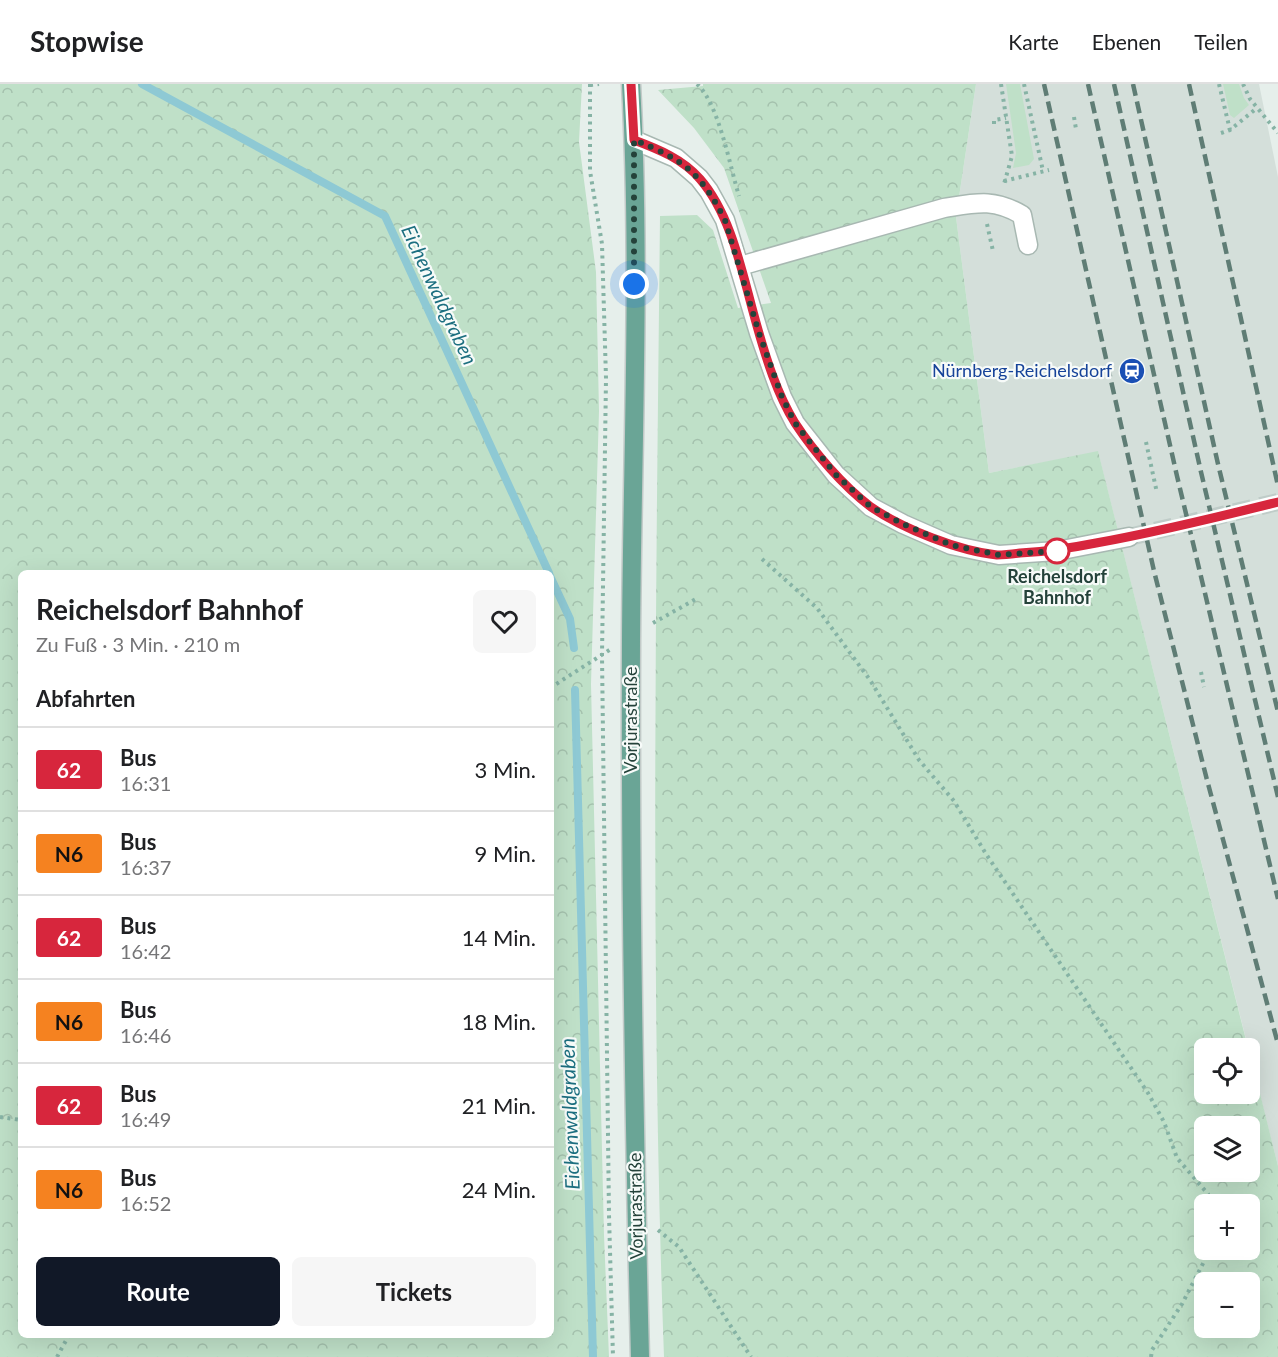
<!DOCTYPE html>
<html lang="de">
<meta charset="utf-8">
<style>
body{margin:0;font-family:Lato,sans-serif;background:#f6f6f6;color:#202124;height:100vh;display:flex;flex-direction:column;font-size:22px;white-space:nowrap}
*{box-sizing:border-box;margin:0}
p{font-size:20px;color:#757577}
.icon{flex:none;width:33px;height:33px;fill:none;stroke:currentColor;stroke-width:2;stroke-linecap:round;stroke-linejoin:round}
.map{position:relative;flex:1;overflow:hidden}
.side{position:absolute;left:18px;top:486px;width:536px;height:768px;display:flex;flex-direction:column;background:#fff;border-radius:9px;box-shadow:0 6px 24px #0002}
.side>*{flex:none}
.badge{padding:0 12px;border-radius:4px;font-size:21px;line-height:39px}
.fabs{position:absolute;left:1194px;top:954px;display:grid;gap:12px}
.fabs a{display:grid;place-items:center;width:66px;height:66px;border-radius:9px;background:#fff;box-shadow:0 6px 24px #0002;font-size:30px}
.you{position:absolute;width:30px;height:30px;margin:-15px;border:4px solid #fff;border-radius:50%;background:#1a73e8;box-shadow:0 0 0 9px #1a73e833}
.map>.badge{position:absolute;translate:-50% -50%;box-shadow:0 0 0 3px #fff}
h2{padding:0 18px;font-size:22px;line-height:54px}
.round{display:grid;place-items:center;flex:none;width:63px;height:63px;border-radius:9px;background:#f6f6f6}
.head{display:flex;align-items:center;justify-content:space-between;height:102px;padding:0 18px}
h1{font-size:28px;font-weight:700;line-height:45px}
.cta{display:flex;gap:12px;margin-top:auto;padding:12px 18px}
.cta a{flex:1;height:69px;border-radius:9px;background:#111827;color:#fff;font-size:24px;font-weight:700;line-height:69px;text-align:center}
.cta a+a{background:#f6f6f6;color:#202124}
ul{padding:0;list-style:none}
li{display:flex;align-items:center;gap:18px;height:84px;padding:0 18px;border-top:2px solid #e0e0e0}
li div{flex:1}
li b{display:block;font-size:22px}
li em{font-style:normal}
li .badge{min-width:66px;font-weight:700;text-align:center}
header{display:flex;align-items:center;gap:36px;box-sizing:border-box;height:84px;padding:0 30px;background:#fff;border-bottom:2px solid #e0e0e0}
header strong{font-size:28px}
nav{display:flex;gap:33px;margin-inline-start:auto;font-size:21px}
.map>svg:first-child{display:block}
.built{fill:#d4dfda}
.green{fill:#bfe0c8}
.forest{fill:url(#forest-crowns);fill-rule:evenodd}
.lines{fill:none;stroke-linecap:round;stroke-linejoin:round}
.stream{stroke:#8ec9d4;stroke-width:8}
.minor-tunnel{stroke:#bfccc8;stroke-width:18;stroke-dasharray:18 9;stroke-linecap:butt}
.minor-casing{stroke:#a8b8b2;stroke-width:21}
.major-casing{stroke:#c2cac8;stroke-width:21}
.path{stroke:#86b3a5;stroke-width:4;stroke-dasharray:3 4.5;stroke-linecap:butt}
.minor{stroke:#fff;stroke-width:18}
.major{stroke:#6aa596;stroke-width:18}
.rail{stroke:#5f7d75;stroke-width:4.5;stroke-dasharray:12 6;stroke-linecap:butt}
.line-casing{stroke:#fff;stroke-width:14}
.line{stroke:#d7263d;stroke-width:9}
.walk{stroke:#24423a;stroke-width:6;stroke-dasharray:0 10.8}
.stop-dot{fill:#fff;stroke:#d7263d;stroke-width:3}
.labels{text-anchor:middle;stroke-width:4.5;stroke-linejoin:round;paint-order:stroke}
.transit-label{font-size:18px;fill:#164399;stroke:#f7fbf9;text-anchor:end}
.stop-label{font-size:18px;font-weight:bold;fill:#24423a;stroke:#f7fbf9}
.street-label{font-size:18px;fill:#24423a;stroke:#f7fbf9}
.water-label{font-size:20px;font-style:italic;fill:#1c6f80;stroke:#f7fbf9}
</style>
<header>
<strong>Stopwise</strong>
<nav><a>Karte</a><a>Ebenen</a><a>Teilen</a></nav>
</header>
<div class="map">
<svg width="1278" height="1273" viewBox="0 0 1278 1273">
<defs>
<pattern id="forest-crowns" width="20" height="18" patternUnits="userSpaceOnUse" patternTransform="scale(1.5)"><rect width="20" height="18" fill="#bfe0c8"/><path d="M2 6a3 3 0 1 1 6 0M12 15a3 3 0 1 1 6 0" fill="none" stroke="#a4c1ad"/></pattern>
</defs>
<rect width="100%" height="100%" fill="#e6efeb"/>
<path class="built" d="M 976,0 L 1259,0 L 1278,93 L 1278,1082 L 1098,368 L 989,389 L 956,133 Z"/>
<g class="green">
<path d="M 1006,0 L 1020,0 L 1034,75 L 1029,81 L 1013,84 L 1016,69 Z"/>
<path d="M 1223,0 L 1239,0 L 1244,14 L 1249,21 L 1234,34 L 1230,31 Z"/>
</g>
<g class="forest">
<path d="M 0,0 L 582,0 L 579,58 L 596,188 L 599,327 L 591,600 L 604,1151 L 609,1273 L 0,1273 ZM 21,489 L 550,489 L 550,1251 L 21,1251 Z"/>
<path d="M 703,0 L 976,0 L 956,133 L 989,389 L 1098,367 L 1248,964 L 1204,964 L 1204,1010 L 1250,1010 L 1250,969 L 1278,1082 L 1278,1273 L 664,1273 C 650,893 656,512 660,132 L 697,131 L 713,146 L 738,224 L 771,219 L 724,84 L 694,44 L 658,6 L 703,2 ZM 1204,1042 L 1250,1042 L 1250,1088 L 1204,1088 ZM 1204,1120 L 1250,1120 L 1250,1166 L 1204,1166 ZM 1204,1198 L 1250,1198 L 1250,1244 L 1204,1244 Z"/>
</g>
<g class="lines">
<g class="stream">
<path d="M 142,0 L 385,132 L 549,489"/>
<path d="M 550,492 L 570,535 L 574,564"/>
<path d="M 575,606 L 593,1273"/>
</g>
<path class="minor-tunnel" d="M 1129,453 L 1278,418"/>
<g class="minor-casing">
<g id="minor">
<path d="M 634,56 L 676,74 L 699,94 L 709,107 L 725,136 L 759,249 L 782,313 L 795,339 L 836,391 L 871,423 L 903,440 L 951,461 L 999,471 L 1057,467 L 1129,453"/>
<path d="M 740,182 L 944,124 C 976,119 993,114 1022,131 L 1028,161"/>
</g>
</g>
<g class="major-casing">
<path id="major" d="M 631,0 C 641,185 632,371 631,557 C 630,795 634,1034 640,1273"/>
</g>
<g class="path">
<path d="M 590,0 L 590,87 L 602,160 L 606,294 L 602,571 L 609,1131 L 613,1273"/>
<path d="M 697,0 C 719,20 730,83 739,112"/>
<path d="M 1001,0 L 1012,72 L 1004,100"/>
<path d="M 1024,0 L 1043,87"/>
<path d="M 1219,0 L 1230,46"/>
<path d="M 1243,0 L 1250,15 L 1278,49"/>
<path d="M 590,1 L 599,0"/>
<path d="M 1074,33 L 1076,45"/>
<path d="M 994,40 L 994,36 L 1006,34"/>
<path d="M 1221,49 L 1230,46 L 1257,24"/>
<path d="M 1004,97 L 1049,86"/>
<path d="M 987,140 L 993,167"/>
<path d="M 1146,358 L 1157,409"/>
<path d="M 762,475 L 817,524 L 870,596 L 919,676 L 954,717 L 986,770 L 1148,1009 L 1164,1038 L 1177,1074 L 1208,1110 L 1211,1120"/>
<path d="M 653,539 L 696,515"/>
<path d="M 1201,588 L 1204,603"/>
<path d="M 550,604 L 611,565"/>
<path d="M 0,1033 L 21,1036"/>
<path d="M 658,1146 L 679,1163 L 751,1273"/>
<path d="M 57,1273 L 69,1251"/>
<path d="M 1151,1273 L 1152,1266 L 1182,1220 L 1210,1166"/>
</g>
<use href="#minor" class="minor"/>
<use href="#major" class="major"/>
<g class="rail">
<path d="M 1044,0 L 1154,487 L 1207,696 L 1278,960"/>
<path d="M 1088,0 L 1177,392 L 1278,815"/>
<path d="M 1114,0 L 1201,388 L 1278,713"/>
<path d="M 1133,0 L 1218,380 L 1278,628"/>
<path d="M 1189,0 L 1278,402"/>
</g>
</g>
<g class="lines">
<g class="line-casing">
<path id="line" d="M 631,0 L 634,56 C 658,65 683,75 700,95 C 733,133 743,194 757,242 C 766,274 777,310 795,339 C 814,368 843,402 871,423 C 903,445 959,467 997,471 C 1005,471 1013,470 1020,469 C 1046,468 1071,464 1096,459 C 1157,448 1218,433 1278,418"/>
</g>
<use href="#line" class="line"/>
<path class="walk" d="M 634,200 L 634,56 C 683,75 701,89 725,136 L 759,249 L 782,313 L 795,339 L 836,391 L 871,423 L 903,440 L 951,461 L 999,471 L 1057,467"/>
</g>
<defs>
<g id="station-disc" transform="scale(1.35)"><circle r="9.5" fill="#1a4fb4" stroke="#f7fbf9"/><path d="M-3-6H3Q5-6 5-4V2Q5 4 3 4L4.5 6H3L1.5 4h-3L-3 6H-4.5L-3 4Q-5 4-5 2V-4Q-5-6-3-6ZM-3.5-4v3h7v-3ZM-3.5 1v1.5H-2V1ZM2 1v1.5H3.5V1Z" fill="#fff"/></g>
</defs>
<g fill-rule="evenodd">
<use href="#station-disc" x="1132" y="287"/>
</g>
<circle class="stop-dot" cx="1057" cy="467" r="12"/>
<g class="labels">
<g class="transit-label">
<text x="1112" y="293">Nürnberg-Reichelsdorf</text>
</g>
<g class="stop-label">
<text x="1057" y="499">Reichelsdorf<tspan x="1057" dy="21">Bahnhof</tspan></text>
</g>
<g class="street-label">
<text transform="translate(631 636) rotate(-90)" y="6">Vorjurastraße</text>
<text transform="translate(636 1122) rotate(-91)" y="6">Vorjurastraße</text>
</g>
<g class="water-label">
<text transform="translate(439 211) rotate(65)" y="7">Eichenwaldgraben</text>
<text transform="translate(570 1030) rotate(-92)" y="7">Eichenwaldgraben</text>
</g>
</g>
</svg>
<div class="fabs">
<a><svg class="icon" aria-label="locate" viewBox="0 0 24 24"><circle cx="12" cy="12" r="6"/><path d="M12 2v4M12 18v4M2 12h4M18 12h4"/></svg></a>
<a><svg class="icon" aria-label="layers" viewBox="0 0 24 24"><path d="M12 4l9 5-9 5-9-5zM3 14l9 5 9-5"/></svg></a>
<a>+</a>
<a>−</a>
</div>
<div class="you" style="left:634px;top:200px"></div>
<section class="side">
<div class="head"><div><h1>Reichelsdorf Bahnhof</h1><p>Zu Fuß · 3 Min. · 210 m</p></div><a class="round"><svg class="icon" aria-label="heart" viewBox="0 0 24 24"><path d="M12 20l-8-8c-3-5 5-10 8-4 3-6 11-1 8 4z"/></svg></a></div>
<h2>Abfahrten</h2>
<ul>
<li><span class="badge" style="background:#d7263d;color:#fff">62</span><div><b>Bus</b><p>16:31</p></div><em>3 Min.</em></li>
<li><span class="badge" style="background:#f58220;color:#111">N6</span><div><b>Bus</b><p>16:37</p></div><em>9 Min.</em></li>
<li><span class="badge" style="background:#d7263d;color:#fff">62</span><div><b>Bus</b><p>16:42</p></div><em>14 Min.</em></li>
<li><span class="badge" style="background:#f58220;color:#111">N6</span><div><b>Bus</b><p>16:46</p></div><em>18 Min.</em></li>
<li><span class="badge" style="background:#d7263d;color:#fff">62</span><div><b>Bus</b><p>16:49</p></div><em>21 Min.</em></li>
<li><span class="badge" style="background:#f58220;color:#111">N6</span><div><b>Bus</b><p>16:52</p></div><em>24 Min.</em></li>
</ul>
<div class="cta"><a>Route</a><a>Tickets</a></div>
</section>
</div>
